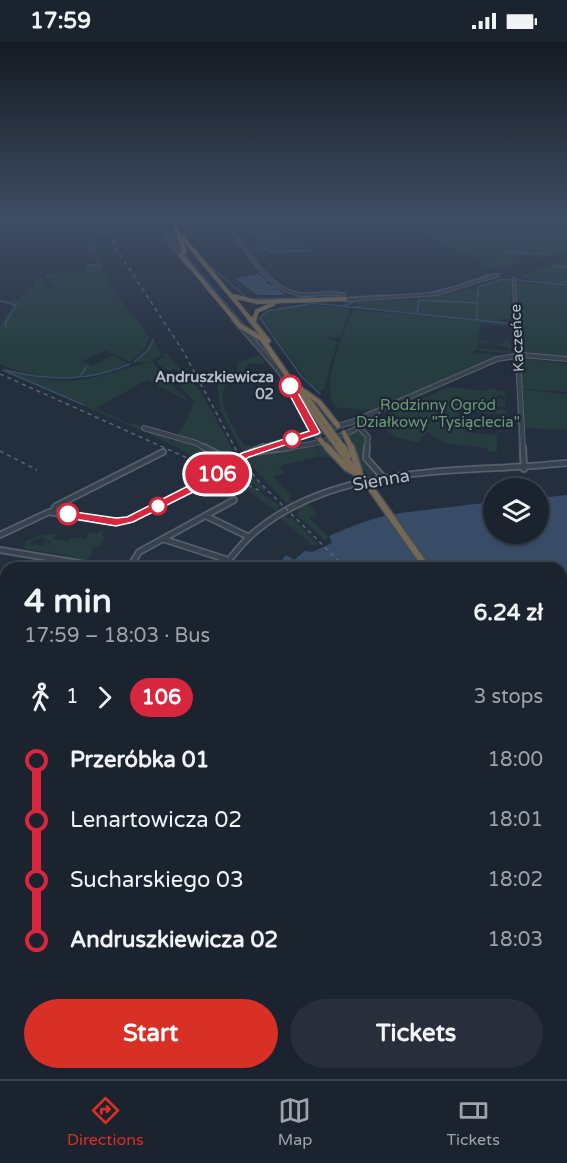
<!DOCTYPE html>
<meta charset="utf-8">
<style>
body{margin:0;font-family:"Varela Round",sans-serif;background:#282f3a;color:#f1f3f6;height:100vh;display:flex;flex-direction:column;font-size:22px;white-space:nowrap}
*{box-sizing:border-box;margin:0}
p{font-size:20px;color:#a0a4aa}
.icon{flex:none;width:33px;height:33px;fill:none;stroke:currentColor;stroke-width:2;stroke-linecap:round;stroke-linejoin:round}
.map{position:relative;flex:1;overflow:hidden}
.side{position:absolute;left:0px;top:520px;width:567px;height:518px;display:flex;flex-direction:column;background:#1b232e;border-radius:18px 18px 0 0;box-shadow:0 2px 4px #0004,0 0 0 2px #39404a}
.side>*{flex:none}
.badge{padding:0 12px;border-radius:20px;font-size:21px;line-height:39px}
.fabs{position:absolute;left:483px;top:436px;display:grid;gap:12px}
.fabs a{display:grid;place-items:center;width:66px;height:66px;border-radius:50%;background:#1b232e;box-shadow:0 2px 4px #0004,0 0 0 2px #39404a;font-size:30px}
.map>.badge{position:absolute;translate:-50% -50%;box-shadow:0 0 0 3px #fff}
.legs{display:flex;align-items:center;gap:9px;height:66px;padding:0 24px;font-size:20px}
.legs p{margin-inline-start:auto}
.overview{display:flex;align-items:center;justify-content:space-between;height:102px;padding:0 24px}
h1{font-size:33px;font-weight:700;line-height:45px}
.cta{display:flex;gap:12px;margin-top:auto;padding:12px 24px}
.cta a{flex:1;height:69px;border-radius:36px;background:#d93025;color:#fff;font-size:24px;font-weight:700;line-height:69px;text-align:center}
.cta a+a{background:#282f3a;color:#f1f3f6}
ul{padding:0 24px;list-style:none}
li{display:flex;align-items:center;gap:21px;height:60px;font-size:22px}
li i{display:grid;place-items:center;width:9px;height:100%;margin:0 8px;background:currentColor}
li i::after{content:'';width:15px;height:15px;margin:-8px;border:4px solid;border-radius:50%;background:#1b232e}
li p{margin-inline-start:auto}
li:first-child i{background:linear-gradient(#0000 50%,currentColor 0)}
li:last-child i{background:linear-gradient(currentColor 50%,#0000 0)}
.status{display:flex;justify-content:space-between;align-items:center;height:42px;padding:0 30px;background:#1b232e;direction:ltr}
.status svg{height:16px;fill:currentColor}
.tabs{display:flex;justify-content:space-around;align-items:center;height:84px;border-top:2px solid #39404a;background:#1b232e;font-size:16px;color:#a0a4aa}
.tabs a{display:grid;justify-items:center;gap:3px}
.tabs .selected{color:#d93025}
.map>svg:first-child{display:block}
.green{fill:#263c3f}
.water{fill:#394c67}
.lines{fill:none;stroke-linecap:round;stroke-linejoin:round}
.stream-far1{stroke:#394c67;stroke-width:1.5}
.stream{stroke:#394c67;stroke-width:2}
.minor-far4-casing{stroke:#565f6c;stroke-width:4.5}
.minor-far3-casing{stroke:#565f6c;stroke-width:6}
.minor-far2-casing{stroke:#565f6c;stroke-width:8}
.minor-far1-casing{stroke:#565f6c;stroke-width:8}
.minor-casing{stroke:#565f6c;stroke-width:10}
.major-casing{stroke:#414a57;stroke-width:11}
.highway-far4-casing{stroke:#434c59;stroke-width:5}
.highway-far3-casing{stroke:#434c59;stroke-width:7}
.highway-far2-casing{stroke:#434c59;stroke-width:9}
.highway-far1-casing{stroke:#434c59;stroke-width:10}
.highway-casing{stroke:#434c59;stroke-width:12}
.minor-far4{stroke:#38414e;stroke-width:3}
.minor-far3{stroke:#38414e;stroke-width:4}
.minor-far2{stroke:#38414e;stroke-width:4.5}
.minor-far1{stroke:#38414e;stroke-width:5}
.minor{stroke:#38414e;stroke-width:7}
.major{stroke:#56606e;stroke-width:8}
.highway-far4{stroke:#746855;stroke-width:4}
.highway-far3{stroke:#746855;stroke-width:4.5}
.highway-far2{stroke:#746855;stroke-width:6}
.highway-far1{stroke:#746855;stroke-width:8}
.highway{stroke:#746855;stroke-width:9}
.rail-far1{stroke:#5a6575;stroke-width:1.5;stroke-dasharray:4 4;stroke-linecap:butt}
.rail{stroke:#5a6575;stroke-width:2;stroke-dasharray:9 9;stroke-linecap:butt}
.highway-bridge-far1-casing{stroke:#434c59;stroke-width:7;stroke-linecap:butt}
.highway-bridge-casing{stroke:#434c59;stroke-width:9;stroke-linecap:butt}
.highway-bridge-far1{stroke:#746855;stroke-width:4.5}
.highway-bridge{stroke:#746855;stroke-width:6}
.line-1{fill:#d7263d;stroke:#fff;stroke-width:1.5}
.stop-1-dot{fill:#fff;stroke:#d7263d;stroke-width:3}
.labels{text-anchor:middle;stroke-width:4.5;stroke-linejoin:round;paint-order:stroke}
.far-street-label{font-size:15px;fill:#b4bcc9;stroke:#1d2633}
.far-stop-label{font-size:15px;font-weight:bold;fill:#b4bcc9;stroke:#1d2633;text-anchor:end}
.far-park-label{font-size:15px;fill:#6b9a76;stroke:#1d2633}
.street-label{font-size:18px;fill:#b4bcc9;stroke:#1d2633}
</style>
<div class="status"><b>17:59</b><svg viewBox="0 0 49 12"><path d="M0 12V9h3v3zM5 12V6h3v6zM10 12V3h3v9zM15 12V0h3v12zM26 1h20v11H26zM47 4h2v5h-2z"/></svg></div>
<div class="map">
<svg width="567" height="1037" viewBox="0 0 567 1037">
<rect width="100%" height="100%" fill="#242f3e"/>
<g class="green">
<path d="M 228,176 L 278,176 L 284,180 L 270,184 L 307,205 L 309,209 C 291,210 272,212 257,203 L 258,196 L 263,194 C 250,195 234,186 228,176 Z"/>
<path d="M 389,176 L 567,176 L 567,209 L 537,216 L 533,215 L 538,212 L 512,214 L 522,220 L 506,225 L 498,222 L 496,227 L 485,227 L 478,220 L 496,221 L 470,214 Z"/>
<path d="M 92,200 L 99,212 L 101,226 L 118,254 L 149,295 L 145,306 L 130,320 L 106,308 L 83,319 L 93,324 L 112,313 L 128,321 C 87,341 42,340 0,322 L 0,283 L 13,264 L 0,258 L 18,257 L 34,242 L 34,236 L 38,235 L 44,238 L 45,247 L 52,246 L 44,232 L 85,229 L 86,222 L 97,222 L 85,201 Z"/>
<path d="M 567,218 L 567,240 L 558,241 L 567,242 L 567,316 L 520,312 L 531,311 L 521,308 L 517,241 L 540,243 L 521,233 Z"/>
<path d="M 505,237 L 511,240 L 511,277 L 501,276 L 501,279 L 354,265 L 356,260 L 417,257 L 467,247 L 478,249 L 481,245 Z"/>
<path d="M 311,263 L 350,267 L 341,295 L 323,295 L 337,300 L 324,347 L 319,349 L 310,342 L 262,277 L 267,269 Z"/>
<path d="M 353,268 L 509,281 L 508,284 L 481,281 L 477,297 L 484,299 L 486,296 L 509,298 L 511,306 L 495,303 L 504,301 L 504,298 L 486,296 L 486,299 L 493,303 L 478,301 L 477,306 L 507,309 L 510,307 L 512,312 L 475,308 L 474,311 L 498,313 L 373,368 L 338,366 C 316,347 345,291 353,268 Z"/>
<path d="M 153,298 L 162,313 L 152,319 L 168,340 L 190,360 L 147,338 L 96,366 L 129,382 L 132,381 L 172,395 L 170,399 L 172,400 L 175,397 L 198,403 L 227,419 L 218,426 L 152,393 L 0,328 C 3,327 48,339 63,339 C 94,339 122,326 151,320 L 132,321 L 145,311 Z"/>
<path d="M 163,311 L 166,311 L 200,349 L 229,400 L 233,413 L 237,413 L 229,418 L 202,402 L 177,393 L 188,376 L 194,359 L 177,341 L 178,334 L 181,333 L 176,327 L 169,329 L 159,323 L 157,319 L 164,314 Z"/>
<path d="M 260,313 L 265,319 L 264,323 L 249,321 L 238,337 L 240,339 L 229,338 C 212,359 233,384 245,404 L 269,401 L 243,410 L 221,370 L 216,335 L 236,332 L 239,320 Z"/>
<path d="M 528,315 L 567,319 L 525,316 L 567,322 L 567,350 L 523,347 L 520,317 Z"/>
<path d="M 448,345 L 487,349 L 488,346 L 505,350 L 505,354 L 497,353 L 497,356 L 505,358 L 505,365 L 497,364 L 497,367 L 506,368 L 507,373 L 458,369 L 459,378 L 465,381 L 465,390 L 497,393 L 497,410 L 488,409 L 487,406 L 444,401 L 427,390 L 418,401 L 395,395 L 382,385 L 389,382 L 381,376 Z"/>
<path d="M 523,348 L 567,352 L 567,388 L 525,386 Z"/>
<path d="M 356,387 L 361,388 L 366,395 L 365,417 L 377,430 L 367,434 L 347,393 Z"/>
<path d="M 314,402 L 320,412 L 317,403 L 321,402 L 333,414 L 325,416 L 320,414 L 279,424 L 284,431 L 273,435 L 292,454 L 288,456 L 295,461 L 289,465 L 290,460 L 286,461 L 248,419 L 250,417 L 245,415 Z"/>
<path d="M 240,418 L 239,423 L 243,423 L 267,450 L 230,431 L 231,429 L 225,429 Z"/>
<path d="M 223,431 L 225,435 L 228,433 C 247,441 263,452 280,464 L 277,467 L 283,468 L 278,471 L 244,445 L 219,434 Z"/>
<path d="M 307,461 L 317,472 L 309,476 L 329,496 L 324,498 L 296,472 L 300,469 L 293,468 Z"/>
<path d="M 287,471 L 286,476 L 291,475 L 318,502 L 313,504 L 279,475 Z"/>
<path d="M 99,489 L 103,489 L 102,494 L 106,495 L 99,505 L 94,505 L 86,521 L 65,517 L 65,513 L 24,507 L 26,499 L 43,492 L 40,497 L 35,497 L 29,502 L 44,504 L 46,501 L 43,499 L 47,499 L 52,506 L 49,498 L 42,497 L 45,492 L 58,492 L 53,497 L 68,499 L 70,495 L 86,497 L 88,490 L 96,492 Z"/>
<rect x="0" y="656" width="6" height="85"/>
<path d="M 561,809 L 567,819 L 567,884 L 561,887 Z"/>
</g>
<g class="water">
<path d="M 259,232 L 267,239 L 266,242 L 273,243 L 286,253 L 257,253 L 235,236 Z"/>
<path d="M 567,453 L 567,595 L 561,599 L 561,526 L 275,526 L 286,513 L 294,518 L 305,509 L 312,510 L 330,502 L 332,500 L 329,494 C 355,483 374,475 400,471 L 493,460 L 494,492 L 538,492 L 539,456 Z"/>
</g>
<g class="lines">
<g class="stream-far1">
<path d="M 437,178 L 443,176"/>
<path d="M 145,186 L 155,186 L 189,227"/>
<path d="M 185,186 L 224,185"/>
<path d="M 167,191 L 183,211"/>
<path d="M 81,195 L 108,191"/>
<path d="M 261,195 L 256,197 L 257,203 L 271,210 L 310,209"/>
<path d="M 506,202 L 526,203"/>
<path d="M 507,210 L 527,211 L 529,195 L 511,193"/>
<path d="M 532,211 L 552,213"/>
<path d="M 185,213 L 196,226"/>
<path d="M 88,223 L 94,223"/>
<path d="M 97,223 L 100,223"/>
<path d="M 210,224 L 246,255"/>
<path d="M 554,224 L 567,225"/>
<path d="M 197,228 L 221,256"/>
<path d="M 516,238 L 567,243"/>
<path d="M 559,241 L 567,240"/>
<path d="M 462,242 L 490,232"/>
<path d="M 428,251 L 456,244"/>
<path d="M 349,255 L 387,253"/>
<path d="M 222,257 L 244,283"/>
<path d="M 254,257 L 340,255"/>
<path d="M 0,259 L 16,263 L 5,282 L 6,286"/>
<path d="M 311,261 L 507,281"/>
<path d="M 310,262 L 267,269 L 260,276 L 302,335 L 320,352"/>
<path d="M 341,265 L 354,260"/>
<path d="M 417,271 L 419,258 L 477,261"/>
<path d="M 477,277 L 478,245 L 503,237 L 512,238"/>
<path d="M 512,281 L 516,311"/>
<path d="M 253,294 L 260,303"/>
<path d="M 516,317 L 513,320 L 517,332 L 520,423"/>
<path d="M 135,319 L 147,309 L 153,298"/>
<path d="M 3,328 L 84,363"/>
<path d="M 5,328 C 49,339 88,340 130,322"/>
<path d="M 81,333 L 87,324"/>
</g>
<path class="stream" d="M 0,957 L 6,957"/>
<g class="minor-far4-casing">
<g id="minor-far4">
<path d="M 154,176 L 181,213"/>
<path d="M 225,176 C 243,202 263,245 298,252 C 313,255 328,248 344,253 L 345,258 L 361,257"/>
<path d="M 514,237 L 516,278"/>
<path d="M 360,257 L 435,252 L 498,233"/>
</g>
</g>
<g class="minor-far3-casing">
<g id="minor-far3">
<path d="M 516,277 L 523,407"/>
<path d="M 241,285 L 280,330 L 320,398"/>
<path d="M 359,385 L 368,395 L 367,407"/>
<path d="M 144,386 L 196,401 L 207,407"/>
<path d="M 258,407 L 352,380 L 497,317 L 523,313 L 567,317"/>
<path d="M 281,407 C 313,402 355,396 377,370"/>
</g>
</g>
<g class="minor-far2-casing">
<g id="minor-far2">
<path d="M 204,405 L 232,420"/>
<path d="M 367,405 L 366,416 L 383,435"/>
<path d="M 523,405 L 524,427"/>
<path d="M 255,410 L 290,405"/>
<path d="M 52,470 L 56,464 L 163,410"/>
<path d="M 206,474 L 249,495"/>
<path d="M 0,493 L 49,470 L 111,480 L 129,478 L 204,441 L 235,418 L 263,405"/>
<path d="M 163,497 L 228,518"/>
<path d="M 0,508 L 108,526"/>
<path d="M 129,526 L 139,510 L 234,458"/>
<path d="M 222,526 C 233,514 243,499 256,489 C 340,419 465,432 567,421"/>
<path d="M 0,551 L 6,552"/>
</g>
</g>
<g class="minor-far1-casing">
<g id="minor-far1">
<path d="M 0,594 L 6,595"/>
<path d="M 0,648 L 6,649"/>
<path d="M 0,745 L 6,744"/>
</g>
</g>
<g class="minor-casing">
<g id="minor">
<path d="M 561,1014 L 567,1017"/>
<path d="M 437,1037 L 441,1032"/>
</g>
</g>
<g class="major-casing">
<g id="major">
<path d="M 561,915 L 567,913"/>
<path d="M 561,937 L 567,936"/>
<path d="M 0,987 L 6,987"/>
<path d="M 0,998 L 6,999"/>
</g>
</g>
<g class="highway-far4-casing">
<g id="highway-far4">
<path d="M 172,176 L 185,210 L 181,213 L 235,278"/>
<path d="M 183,196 L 251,278"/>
<path d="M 233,254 L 257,260 L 345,257"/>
<path d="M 254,278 L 257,269 L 273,262"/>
</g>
</g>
<g class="highway-far3-casing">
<g id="highway-far3">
<path d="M 234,277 L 240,284 L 262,297 L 322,384"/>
<path d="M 250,277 L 268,299"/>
<path d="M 253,280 L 254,277"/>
<path d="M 301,347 L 327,383"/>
<path d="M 305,350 L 319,360 L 338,384"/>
<path d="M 344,391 L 352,407"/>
<path d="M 320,398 L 329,407"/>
<path d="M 338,398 L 344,407"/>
<path d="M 333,399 L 339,407"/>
</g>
</g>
<g class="highway-far2-casing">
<g id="highway-far2">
<path d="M 327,405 L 347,426 L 355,430"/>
<path d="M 338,405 L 359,435"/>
<path d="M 343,405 L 348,414"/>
<path d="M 351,405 L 359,429"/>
<path d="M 368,442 L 427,526"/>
</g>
</g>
<g class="highway-far1-casing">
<g id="highway-far1">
<path d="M 561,713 L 567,721"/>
<path d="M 561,723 L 567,731"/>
<path d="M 561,740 L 567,750"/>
</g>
</g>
<g class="highway-casing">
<g id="highway">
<path d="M 561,897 L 567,893"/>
<path d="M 561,948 L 567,949"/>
</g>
</g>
<use href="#minor-far4" class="minor-far4"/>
<use href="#minor-far3" class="minor-far3"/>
<use href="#minor-far2" class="minor-far2"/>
<use href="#minor-far1" class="minor-far1"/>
<use href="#minor" class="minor"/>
<use href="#major" class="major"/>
<use href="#highway-far4" class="highway-far4"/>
<use href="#highway-far3" class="highway-far3"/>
<use href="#highway-far2" class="highway-far2"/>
<use href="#highway-far1" class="highway-far1"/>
<use href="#highway" class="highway"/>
<g class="rail-far1">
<path d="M 104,176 L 117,208 L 183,309 L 242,419 L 261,442 L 346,526"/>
<path d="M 0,332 L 263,450"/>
<path d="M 0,409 L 37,428"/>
</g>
<g class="rail">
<path d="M 561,805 L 567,814"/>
<path d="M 0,893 L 6,893"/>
</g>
<g class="highway-bridge-far1-casing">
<g id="highway-bridge-far1">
<path d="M 327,383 L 338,398"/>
<path d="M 322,384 L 333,399"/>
</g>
</g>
<g class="highway-bridge-casing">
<path id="highway-bridge" d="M 362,434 L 368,442"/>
</g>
<use href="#highway-bridge-far1" class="highway-bridge-far1"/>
<use href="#highway-bridge" class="highway-bridge"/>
</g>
<linearGradient id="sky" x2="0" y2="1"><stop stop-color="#141a22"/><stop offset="0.55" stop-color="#3f4d63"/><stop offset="1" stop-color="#3f4d63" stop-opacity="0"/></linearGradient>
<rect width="567" height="321" fill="url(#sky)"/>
<path class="line-1" d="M 290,341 L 294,344 L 320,390 L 318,392 L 249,415 L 207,443 L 133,480 L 116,484 L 68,476 L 63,472 L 68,469 L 116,476 L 127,475 L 200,438 L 242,411 L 309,389 L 285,344 Z"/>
<g class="stop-1-dot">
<circle cx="290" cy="344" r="10"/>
<circle cx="292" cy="397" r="8"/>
<circle cx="158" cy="464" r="8"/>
<circle cx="68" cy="472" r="10"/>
</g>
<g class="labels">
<g class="far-street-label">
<text transform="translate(517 296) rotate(-93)" y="5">Kaczeńce</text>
</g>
<g class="far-stop-label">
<text x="274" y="340">Andruszkiewicza<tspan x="274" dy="17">02</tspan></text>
</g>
<g class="far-park-label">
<text x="438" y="368">Rodzinny Ogród<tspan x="438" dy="17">Działkowy "Tysiąclecia"</tspan></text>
</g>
<g class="street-label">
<text transform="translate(381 438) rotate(-10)" y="6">Sienna</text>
</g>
</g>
</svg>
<div class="fabs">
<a><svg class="icon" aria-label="layers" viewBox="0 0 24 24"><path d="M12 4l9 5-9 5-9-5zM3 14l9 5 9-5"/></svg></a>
</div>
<b class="badge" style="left:217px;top:432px;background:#d7263d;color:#fff">106</b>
<section class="side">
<div class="overview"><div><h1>4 min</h1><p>17:59 – 18:03 · Bus</p></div><b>6.24 zł</b></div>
<div class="legs"><svg class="icon" aria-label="walk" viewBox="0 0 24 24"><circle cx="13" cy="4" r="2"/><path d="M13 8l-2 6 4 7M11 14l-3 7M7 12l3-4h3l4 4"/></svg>1<svg class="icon" aria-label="forward" viewBox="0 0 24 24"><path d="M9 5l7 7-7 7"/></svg><b class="badge" style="background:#d7263d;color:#fff">106</b><p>3 stops</p></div>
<ul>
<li><i style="color:#d7263d"></i><b>Przeróbka 01</b><p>18:00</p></li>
<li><i style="color:#d7263d"></i><span>Lenartowicza 02</span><p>18:01</p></li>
<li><i style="color:#d7263d"></i><span>Sucharskiego 03</span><p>18:02</p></li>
<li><i style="color:#d7263d"></i><b>Andruszkiewicza 02</b><p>18:03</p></li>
</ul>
<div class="cta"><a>Start</a><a>Tickets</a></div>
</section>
</div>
<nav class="tabs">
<a class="selected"><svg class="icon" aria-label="directions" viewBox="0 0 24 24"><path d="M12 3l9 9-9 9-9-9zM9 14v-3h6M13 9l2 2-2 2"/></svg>Directions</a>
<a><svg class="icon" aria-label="map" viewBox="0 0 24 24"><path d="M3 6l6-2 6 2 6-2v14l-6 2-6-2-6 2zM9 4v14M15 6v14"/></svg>Map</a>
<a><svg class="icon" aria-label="tickets" viewBox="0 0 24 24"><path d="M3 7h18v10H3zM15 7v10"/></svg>Tickets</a>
</nav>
